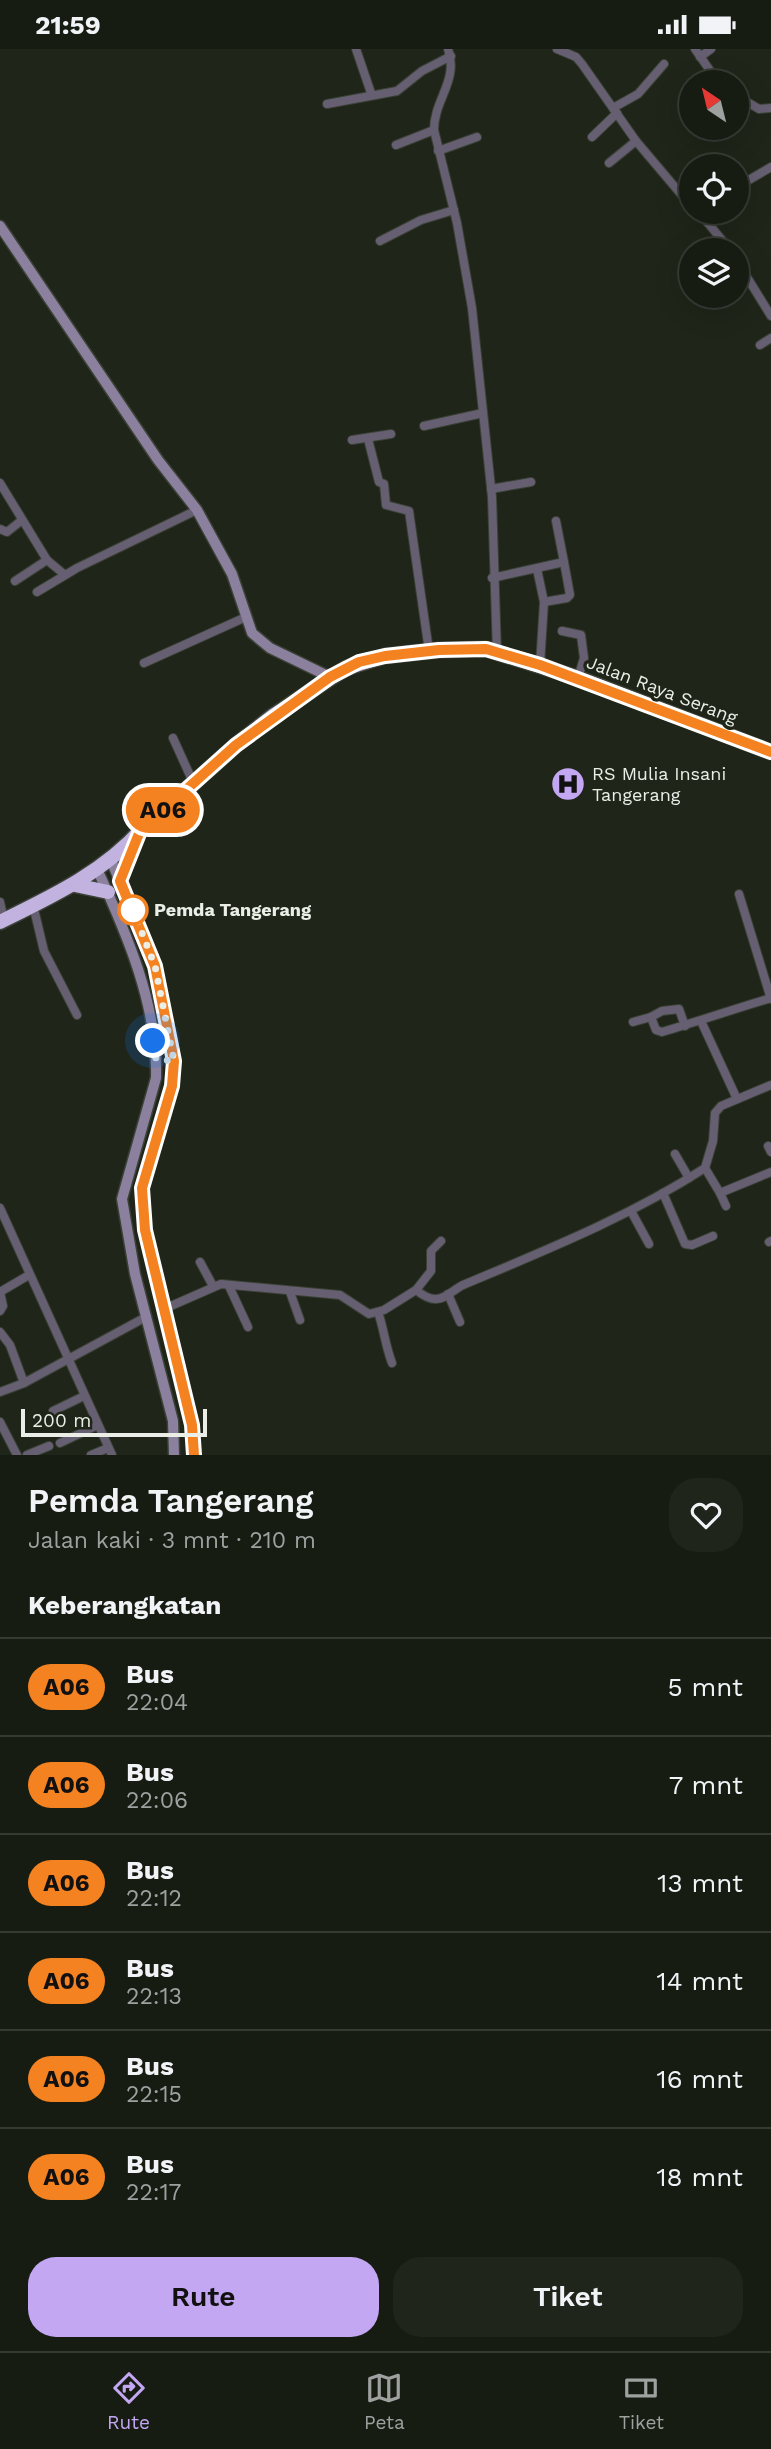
<!DOCTYPE html>
<html lang="id">
<meta charset="utf-8">
<style>
body{margin:0;font-family:"Work Sans",sans-serif;background:#20251c;color:#f1f3f6;height:100vh;display:flex;flex-direction:column;font-size:26px;white-space:nowrap}
*{box-sizing:border-box;margin:0}
p{font-size:23px;color:#9ea1a0}
.icon{flex:none;width:38px;height:38px;fill:none;stroke:currentColor;stroke-width:2;stroke-linecap:round;stroke-linejoin:round}
.map{position:relative;height:1406px;overflow:hidden}
.panel{display:flex;flex-direction:column;background:#171c13;flex:1}
.panel>*{flex:none}
.badge{padding:0 14px;border-radius:23px;font-size:24px;line-height:46px}
.needle{width:46px;rotate:325deg}
.controls{position:absolute;left:679px;top:21px;display:grid;gap:14px}
.controls a{display:grid;place-items:center;width:70px;height:70px;border-radius:50%;background:#171c13;box-shadow:0 7px 28px #0002,0 0 0 2px #363a33;font-size:35px}
.scale{position:absolute;left:21px;bottom:18px;width:186px;box-sizing:border-box;padding-left:7px;border:4px solid #eaeee6;border-top:0;font-size:19px;line-height:24px;white-space:nowrap;color:#eaeee6;-webkit-text-stroke:5px #1f2519;paint-order:stroke}
.you{position:absolute;width:35px;height:35px;margin:-18px;border:5px solid #fff;border-radius:50%;background:#1a73e8;box-shadow:0 0 0 10px #1a73e833}
.map>.badge{position:absolute;translate:-50% -50%;box-shadow:0 0 0 4px #fff}
h2{padding:0 28px;font-size:26px;line-height:63px}
.round{display:grid;place-items:center;flex:none;width:74px;height:74px;border-radius:28px;background:#20251c}
.headline{display:flex;align-items:center;justify-content:space-between;height:119px;padding:0 28px}
h1{font-size:33px;font-weight:600;line-height:52px}
.cta{display:flex;gap:14px;margin-top:auto;padding:14px 28px}
.cta a{flex:1;height:80px;border-radius:28px;background:#c3a7f2;color:#111;font-size:28px;font-weight:600;line-height:80px;text-align:center}
.cta a+a{background:#20251c;color:#f1f3f6}
ul{padding:0;list-style:none}
li{display:flex;align-items:center;gap:21px;height:98px;padding:0 28px;border-top:2px solid #363a33}
li div{flex:1}
li b{display:block;font-size:26px}
li em{font-style:normal}
li .badge{min-width:77px;font-weight:700;text-align:center}
.status{display:flex;justify-content:space-between;align-items:center;height:49px;padding:0 35px;background:#171c13;direction:ltr}
.status svg{height:19px;fill:currentColor}
.menu{display:flex;justify-content:space-around;align-items:center;height:98px;border-top:2px solid #363a33;background:#171c13;font-size:19px;color:#9ea1a0}
.menu a{display:grid;justify-items:center;gap:4px}
.menu .selected{color:#c3a7f2}
.map>svg:first-child{display:block}
.lines{fill:none;stroke-linecap:round;stroke-linejoin:round}
.street-casing{stroke:#3b4136;stroke-width:10}
.secondary-casing{stroke:#3b4136;stroke-width:13}
.highway-casing{stroke:#3b4136;stroke-width:17}
.street{stroke:#655f71;stroke-width:8}
.secondary{stroke:#8b819e;stroke-width:10}
.highway{stroke:#c2b2e0;stroke-width:14}
.line-casing{stroke:#fff;stroke-width:16}
.line{stroke:#f58220;stroke-width:10}
.walk{stroke:#eaeee6;stroke-width:7;stroke-dasharray:0 12.6}
.stop-dot{fill:#fff;stroke:#f58220;stroke-width:3.5}
.labels{text-anchor:middle;stroke-width:7;stroke-linejoin:round;paint-order:stroke}
.street-label{font-size:18px;fill:#eaeee6;stroke:#1f2519}
.poi-label{font-size:18px;fill:#eaeee6;stroke:#1f2519;text-anchor:start}
.stop-label{font-size:18px;font-weight:bold;fill:#eaeee6;stroke:#1f2519;text-anchor:start}
</style>
<div class="status"><b>21:59</b><svg viewBox="0 0 49 12"><path d="M0 12V9h3v3zM5 12V6h3v6zM10 12V3h3v9zM15 12V0h3v12zM26 1h20v11H26zM47 4h2v5h-2z"/></svg></div>
<div class="map">
<svg width="771" height="1406" viewBox="0 0 771 1406">
<rect width="100%" height="100%" fill="#1f2519"/>
<g class="lines">
<g class="street-casing">
<g id="street">
<path d="M 356,0 L 371,44"/>
<path d="M 448,0 C 459,32 434,50 434,81 L 457,174 L 472,259 L 492,448 L 497,604"/>
<path d="M 557,0 L 576,8 L 582,15 L 636,92 L 691,157"/>
<path d="M 695,0 L 718,33"/>
<path d="M 700,8 L 711,0"/>
<path d="M 737,47 L 759,60 L 771,59"/>
<path d="M 327,55 L 397,42 L 422,22 L 451,7"/>
<path d="M 613,59 L 638,45 L 664,15"/>
<path d="M 592,88 L 617,64"/>
<path d="M 396,96 L 434,81"/>
<path d="M 438,102 L 477,88"/>
<path d="M 609,114 L 636,92"/>
<path d="M 737,138 L 771,118"/>
<path d="M 699,163 L 730,201"/>
<path d="M 380,192 L 421,171 L 454,161"/>
<path d="M 737,212 L 771,267"/>
<path d="M 760,296 L 771,289"/>
<path d="M 424,377 L 483,364"/>
<path d="M 368,390 L 379,433 L 384,435 L 386,456 L 409,462 L 429,602"/>
<path d="M 352,391 L 391,385"/>
<path d="M 0,434 L 47,511 L 65,526"/>
<path d="M 491,440 L 531,433"/>
<path d="M 0,480 L 7,483 L 22,471"/>
<path d="M 537,520 L 544,553 L 540,616"/>
<path d="M 492,529 L 564,513 L 556,472"/>
<path d="M 15,532 L 47,511"/>
<path d="M 37,543 L 77,519 L 197,461"/>
<path d="M 544,553 L 567,549 L 570,546 L 564,513"/>
<path d="M 562,582 L 581,586 L 584,609 L 578,629"/>
<path d="M 144,614 L 246,568"/>
<path d="M 173,689 L 193,733"/>
<path d="M 739,845 L 771,950"/>
<path d="M 0,853 L 4,871"/>
<path d="M 33,856 L 44,902 L 77,966"/>
<path d="M 701,972 L 737,1050"/>
<path d="M 633,973 L 651,968"/>
<path d="M 685,977 L 679,960 L 662,962 L 651,968 L 656,981 L 662,983 C 699,972 734,960 771,949"/>
<path d="M 768,1097 L 771,1103"/>
<path d="M 675,1105 L 689,1129"/>
<path d="M 705,1119 L 720,1144 L 771,1123"/>
<path d="M 663,1144 L 685,1195 L 692,1196 L 713,1187"/>
<path d="M 720,1144 L 726,1157"/>
<path d="M 0,1159 L 112,1406"/>
<path d="M 631,1162 L 649,1195"/>
<path d="M 769,1193 L 771,1192"/>
<path d="M 200,1213 L 213,1237"/>
<path d="M 229,1237 L 248,1278"/>
<path d="M 416,1241 C 421,1245 428,1250 435,1250 C 445,1251 454,1240 463,1236 C 546,1201 629,1168 705,1119 L 713,1092 L 715,1064 L 721,1057 L 771,1036"/>
<path d="M 290,1243 L 300,1271"/>
<path d="M 448,1245 L 460,1273"/>
<path d="M 164,1260 L 221,1235 L 340,1246 L 369,1265 L 384,1261 L 416,1241 L 431,1222 L 431,1202 L 441,1192"/>
<path d="M 0,1262 L 3,1257 L 0,1243 L 29,1226"/>
<path d="M 378,1263 C 384,1280 385,1296 392,1314"/>
<path d="M 0,1283 L 10,1296 L 24,1334"/>
<path d="M 0,1343 L 24,1334 L 146,1268"/>
<path d="M 53,1362 L 84,1347"/>
<path d="M 0,1373 L 17,1406"/>
<path d="M 60,1394 L 98,1376"/>
<path d="M 27,1406 L 49,1397"/>
<path d="M 91,1406 L 108,1399"/>
</g>
</g>
<g class="secondary-casing">
<g id="secondary">
<path d="M 0,177 L 158,411 L 197,461 L 232,525 L 252,584 L 270,599 L 330,628"/>
<path d="M 111,811 L 155,917 L 174,1012 L 172,1037 L 142,1139 L 145,1181 L 192,1376 L 194,1406"/>
<path d="M 97,820 C 127,885 158,957 156,1029 L 122,1150 L 135,1225 L 173,1372 L 174,1406"/>
</g>
</g>
<g class="highway-casing">
<g id="highway">
<path d="M 120,832 L 133,795"/>
<path d="M 75,836 L 108,843"/>
<path d="M 0,873 C 53,847 104,823 143,779 L 236,696 L 274,666 L 346,619 L 385,607 L 439,601 L 486,600 L 578,629 L 771,703"/>
</g>
</g>
<use href="#street" class="street"/>
<use href="#secondary" class="secondary"/>
<use href="#highway" class="highway"/>
</g>
<g class="lines">
<g class="line-casing">
<path id="line" d="M 194,1406 L 192,1376 L 145,1181 L 142,1139 L 172,1037 L 174,1012 L 155,917 L 120,832 L 140,782 L 236,696 L 330,628 L 359,613 L 385,607 L 439,601 L 486,600 L 540,616 L 771,703"/>
</g>
<use href="#line" class="line"/>
<path class="walk" d="M 133,861 L 155,917 L 174,1012 L 156,1010 L 153,992"/>
</g>
<defs>
<g id="hospital-disc" transform="scale(1.75)"><circle r="9.5" fill="#c3a7f2" stroke="#1f2519"/><path d="M-5-5h3v3.5h4V-5h3V5h-3V1.5h-4V5h-3Z" fill="#111"/></g>
</defs>
<g fill-rule="evenodd">
<use href="#hospital-disc" x="568" y="735"/>
</g>
<circle class="stop-dot" cx="133" cy="861" r="14"/>
<g class="labels">
<g class="street-label">
<text transform="translate(662 641) rotate(21)" y="6">Jalan Raya Serang</text>
</g>
<g class="poi-label">
<text x="592" y="731">RS Mulia Insani<tspan x="592" dy="21">Tangerang</tspan></text>
</g>
<g class="stop-label">
<text x="154" y="867">Pemda Tangerang</text>
</g>
</g>
</svg>
<div class="controls">
<a><svg class="needle" viewBox="-14 -14 28 28"><path d="M0-13l5 13h-10z" fill="#e53935"/><path d="M0 13l5-13h-10z" fill="#9ea1a0"/></svg></a>
<a><svg class="icon" aria-label="locate" viewBox="0 0 24 24"><circle cx="12" cy="12" r="6"/><path d="M12 2v4M12 18v4M2 12h4M18 12h4"/></svg></a>
<a><svg class="icon" aria-label="layers" viewBox="0 0 24 24"><path d="M12 4l9 5-9 5-9-5zM3 14l9 5 9-5"/></svg></a>
</div>
<div class="scale">200 m</div>
<div class="you" style="left:153px;top:992px"></div>
<b class="badge" style="left:163px;top:761px;background:#f58220;color:#111">A06</b>
</div>
<section class="panel">
<div class="headline"><div><h1>Pemda Tangerang</h1><p>Jalan kaki · 3 mnt · 210 m</p></div><a class="round"><svg class="icon" aria-label="heart" viewBox="0 0 24 24"><path d="M12 20l-8-8c-3-5 5-10 8-4 3-6 11-1 8 4z"/></svg></a></div>
<h2>Keberangkatan</h2>
<ul>
<li><span class="badge" style="background:#f58220;color:#111">A06</span><div><b>Bus</b><p>22:04</p></div><em>5 mnt</em></li>
<li><span class="badge" style="background:#f58220;color:#111">A06</span><div><b>Bus</b><p>22:06</p></div><em>7 mnt</em></li>
<li><span class="badge" style="background:#f58220;color:#111">A06</span><div><b>Bus</b><p>22:12</p></div><em>13 mnt</em></li>
<li><span class="badge" style="background:#f58220;color:#111">A06</span><div><b>Bus</b><p>22:13</p></div><em>14 mnt</em></li>
<li><span class="badge" style="background:#f58220;color:#111">A06</span><div><b>Bus</b><p>22:15</p></div><em>16 mnt</em></li>
<li><span class="badge" style="background:#f58220;color:#111">A06</span><div><b>Bus</b><p>22:17</p></div><em>18 mnt</em></li>
</ul>
<div class="cta"><a>Rute</a><a>Tiket</a></div>
</section>
<nav class="menu">
<a class="selected"><svg class="icon" aria-label="directions" viewBox="0 0 24 24"><path d="M12 3l9 9-9 9-9-9zM9 14v-3h6M13 9l2 2-2 2"/></svg>Rute</a>
<a><svg class="icon" aria-label="map" viewBox="0 0 24 24"><path d="M3 6l6-2 6 2 6-2v14l-6 2-6-2-6 2zM9 4v14M15 6v14"/></svg>Peta</a>
<a><svg class="icon" aria-label="tickets" viewBox="0 0 24 24"><path d="M3 7h18v10H3zM15 7v10"/></svg>Tiket</a>
</nav>
